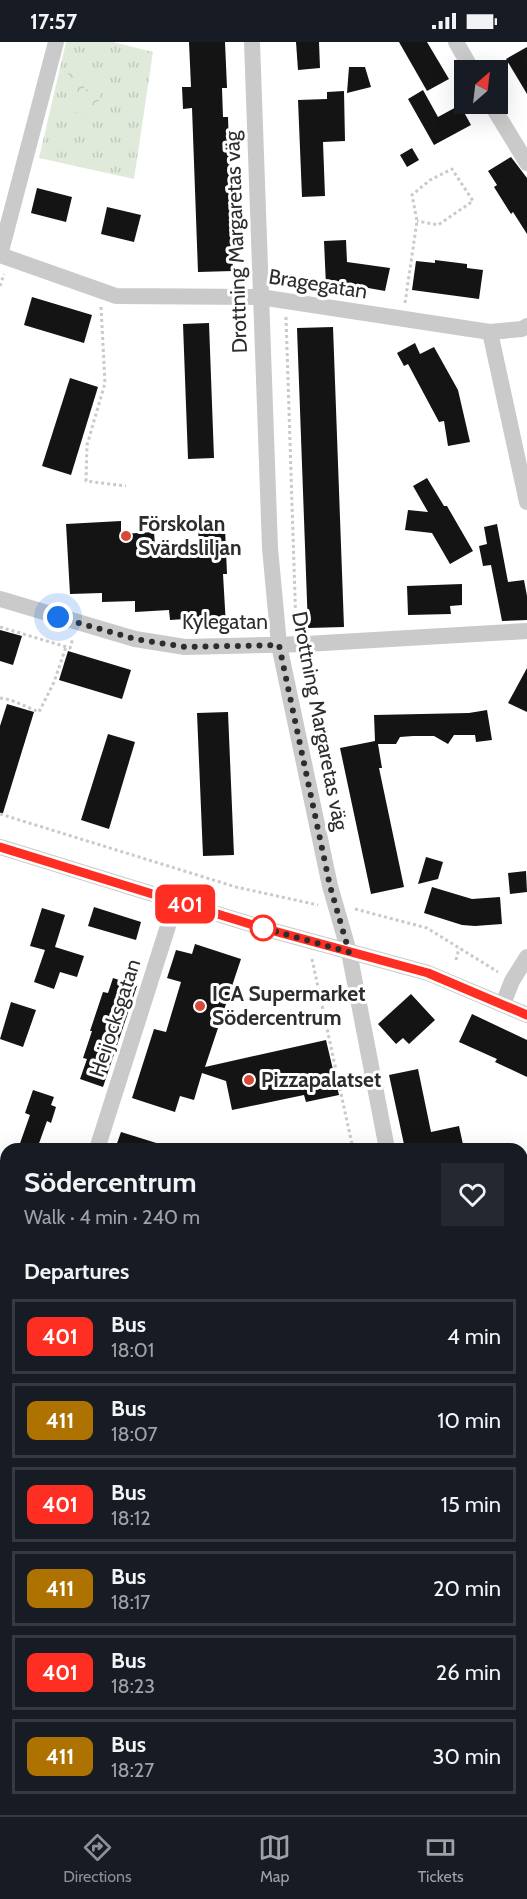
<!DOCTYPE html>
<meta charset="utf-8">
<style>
body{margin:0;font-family:Cabin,sans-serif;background:#242831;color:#f1f3f6;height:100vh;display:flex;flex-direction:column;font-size:22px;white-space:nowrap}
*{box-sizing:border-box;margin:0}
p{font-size:20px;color:#9ea1a6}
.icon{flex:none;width:33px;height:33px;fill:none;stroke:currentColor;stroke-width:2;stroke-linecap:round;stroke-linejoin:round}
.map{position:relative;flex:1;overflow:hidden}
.side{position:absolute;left:0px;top:1101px;width:528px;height:672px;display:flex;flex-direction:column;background:#171b24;border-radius:18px 18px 0 0;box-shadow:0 6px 24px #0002}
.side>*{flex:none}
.badge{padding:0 12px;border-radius:9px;font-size:21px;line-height:39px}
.needle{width:39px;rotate:28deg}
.fabs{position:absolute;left:454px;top:18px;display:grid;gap:12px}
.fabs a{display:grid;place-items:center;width:54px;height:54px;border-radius:0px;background:#171b24;box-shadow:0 6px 24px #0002;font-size:30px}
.you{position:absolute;width:30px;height:30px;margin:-15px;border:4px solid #fff;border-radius:50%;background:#1a73e8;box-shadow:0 0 0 9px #1a73e833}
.map>.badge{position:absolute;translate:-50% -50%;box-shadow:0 0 0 3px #fff}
h2{padding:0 24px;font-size:22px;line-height:54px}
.round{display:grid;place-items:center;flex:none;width:63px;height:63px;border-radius:0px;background:#242831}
.overview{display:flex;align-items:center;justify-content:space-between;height:102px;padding:0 24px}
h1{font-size:28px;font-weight:700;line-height:45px}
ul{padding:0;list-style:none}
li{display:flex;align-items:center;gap:18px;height:75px;margin:0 12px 9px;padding:0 12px;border:3px solid #363941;border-radius:0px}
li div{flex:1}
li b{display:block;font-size:22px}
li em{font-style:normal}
li .badge{min-width:66px;font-weight:700;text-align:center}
.status{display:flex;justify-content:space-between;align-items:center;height:42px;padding:0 30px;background:#171b24;direction:ltr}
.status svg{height:16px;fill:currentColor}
.tab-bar{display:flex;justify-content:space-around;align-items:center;height:84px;border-top:2px solid #363941;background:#171b24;font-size:16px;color:#9ea1a6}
.tab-bar a{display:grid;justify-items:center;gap:3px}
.tab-bar .on{color:#8c9099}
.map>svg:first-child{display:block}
.grass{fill:url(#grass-tufts)}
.forest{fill:url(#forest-crowns)}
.building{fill:#141414}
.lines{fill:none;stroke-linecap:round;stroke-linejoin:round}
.path{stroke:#cacaca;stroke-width:3;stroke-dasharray:3 3;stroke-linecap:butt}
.street{stroke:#cacaca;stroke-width:16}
.secondary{stroke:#b7b7b7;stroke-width:24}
.line-casing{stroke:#fff;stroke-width:14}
.line{stroke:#ff2e22;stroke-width:9}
.walk{stroke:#2d2d2d;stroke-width:6;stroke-dasharray:0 10.8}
.poi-dot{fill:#d9493a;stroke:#fff;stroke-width:2}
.stop-dot{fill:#fff;stroke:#ff2e22;stroke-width:3}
.labels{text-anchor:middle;stroke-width:6;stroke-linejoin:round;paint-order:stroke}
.street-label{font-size:21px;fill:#2d2d2d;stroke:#fff}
.poi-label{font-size:21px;font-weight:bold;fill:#2d2d2d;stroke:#fff;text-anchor:start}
</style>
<div class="status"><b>17:57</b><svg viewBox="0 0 49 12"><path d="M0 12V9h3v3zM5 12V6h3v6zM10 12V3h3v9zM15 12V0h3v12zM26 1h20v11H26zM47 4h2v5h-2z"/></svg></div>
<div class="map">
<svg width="527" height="1773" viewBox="0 0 527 1773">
<defs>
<pattern id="grass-tufts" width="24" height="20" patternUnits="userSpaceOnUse" patternTransform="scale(1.5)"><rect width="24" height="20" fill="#e0eadb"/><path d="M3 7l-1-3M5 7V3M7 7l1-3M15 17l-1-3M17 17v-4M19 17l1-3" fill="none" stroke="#c0c9bc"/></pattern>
<pattern id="forest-crowns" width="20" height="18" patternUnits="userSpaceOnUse" patternTransform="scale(1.5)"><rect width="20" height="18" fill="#e0eadb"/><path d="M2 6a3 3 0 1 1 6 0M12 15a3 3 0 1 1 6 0" fill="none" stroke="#c0c9bc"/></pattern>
</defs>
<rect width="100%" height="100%" fill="#fff"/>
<g class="grass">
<path d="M 66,0 L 113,0 L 153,10 L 134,137 L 39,116 Z"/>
<path d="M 389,1767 L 459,1767 L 454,1773 L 384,1773 Z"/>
</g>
<g class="forest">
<path d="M 70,22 L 88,26 L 84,47 L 101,50 L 95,74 L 72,69 L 76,51 L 65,48 Z"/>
<path d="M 527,1540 L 527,1620 L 522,1612 L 522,1543 Z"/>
</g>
<g class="building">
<path d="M 189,0 L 225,0 L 227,46 L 222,46 L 223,75 L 228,75 L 233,229 L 198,230 L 192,66 L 183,67 L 182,45 L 191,45 Z"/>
<path d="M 296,0 L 319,0 L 320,26 L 298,28 Z"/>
<path d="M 399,0 L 427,0 L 449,37 L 427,49 Z"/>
<path d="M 527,5 L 527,52 L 506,17 Z"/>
<path d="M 349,25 L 365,25 L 371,45 L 347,51 Z"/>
<path d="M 423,48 L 438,75 L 460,63 L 471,83 L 434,103 L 408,57 Z"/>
<path d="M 344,49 L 345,99 L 323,100 L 325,154 L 302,155 L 298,58 L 327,57 L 327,50 Z"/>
<path d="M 412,106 L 419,118 L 407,125 L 400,113 Z"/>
<path d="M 511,115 L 527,136 L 527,192 L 513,170 L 511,172 L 494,145 L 497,143 L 488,129 Z"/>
<path d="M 37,146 L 72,155 L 66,180 L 31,171 Z"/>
<path d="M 107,165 L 141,173 L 134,200 L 101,192 Z"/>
<path d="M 346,198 L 347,220 L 390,226 L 385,249 L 346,242 L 326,244 L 324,199 Z"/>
<path d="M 435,218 L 467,222 L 467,226 L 483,228 L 479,257 L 412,248 L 416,219 L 435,221 Z"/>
<path d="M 32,255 L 92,273 L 84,301 L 24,283 Z"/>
<path d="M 209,281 L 214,416 L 188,417 L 183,282 Z"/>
<path d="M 333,285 L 344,585 L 308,586 L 297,286 Z"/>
<path d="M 415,301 L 420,312 L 434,305 L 458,348 L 470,400 L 448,404 L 444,379 L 439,380 L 408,322 L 404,324 L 397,311 Z"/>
<path d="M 70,336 L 98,345 L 71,433 L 42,424 Z"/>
<path d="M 427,436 L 444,464 L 447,464 L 473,509 L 450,522 L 432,491 L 405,488 L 408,468 L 428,470 L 413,444 Z"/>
<path d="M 121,479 L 121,492 L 154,490 L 155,503 L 199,502 L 198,487 L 225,486 L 227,532 L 223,532 L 226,584 L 202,586 L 202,576 L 170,578 L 169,568 L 135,570 L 135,559 L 102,560 L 102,551 L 70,552 L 66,482 Z"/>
<path d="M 497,482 L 508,540 L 524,538 L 527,554 L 527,578 L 502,579 L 491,523 L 483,524 L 479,504 L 487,502 L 484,485 Z"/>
<path d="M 462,542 L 462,563 L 450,564 L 451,572 L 408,573 L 407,544 Z"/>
<path d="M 0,588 L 22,594 L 13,623 L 0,619 Z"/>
<path d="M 68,609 L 131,628 L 122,657 L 59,638 Z"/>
<path d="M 527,626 L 527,670 L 508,661 Z"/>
<path d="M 7,662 L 34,670 L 3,771 L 0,771 L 0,684 Z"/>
<path d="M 487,668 L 492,698 L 476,700 L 475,693 L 454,693 L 448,702 L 434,694 L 413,694 L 400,695 L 396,702 L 378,702 L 382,726 L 379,726 L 404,845 L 371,852 L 340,706 L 375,699 L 374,673 L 469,671 Z"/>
<path d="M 228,670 L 234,813 L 203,814 L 197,671 Z"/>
<path d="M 108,692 L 135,700 L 109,787 L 81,778 Z"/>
<path d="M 426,815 L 443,820 L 438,837 L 418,842 Z"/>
<path d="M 526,829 L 527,850 L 510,852 L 508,831 Z"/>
<path d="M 432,845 L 472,857 L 500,855 L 502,882 L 475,884 L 462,883 L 424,871 Z"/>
<path d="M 94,865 L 141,880 L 136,898 L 88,884 Z"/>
<path d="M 42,866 L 65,873 L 55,905 L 84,914 L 77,935 L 60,930 L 54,947 L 34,940 L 45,908 L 30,904 Z"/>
<path d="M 195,902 L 241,917 L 205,1025 L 326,998 L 339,1053 L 306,1060 L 304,1053 L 232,1068 L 226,1039 L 202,1031 L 194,1058 L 180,1054 L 175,1070 L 132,1056 L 154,987 L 166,990 L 181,940 L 167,936 L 176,908 L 192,912 Z"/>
<path d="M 113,936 L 137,944 L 103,1045 L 80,1037 L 87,1017 L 83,1016 L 92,989 L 90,989 L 103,950 L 108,951 Z"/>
<path d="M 411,952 L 435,978 L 409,1002 L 403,996 L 396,1002 L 378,982 Z"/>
<path d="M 11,960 L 36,968 L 23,1005 L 0,997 Z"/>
<path d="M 472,972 L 527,998 L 527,1035 L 495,1020 L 497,1017 L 459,1000 Z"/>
<path d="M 418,1027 L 431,1090 L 459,1084 L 464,1107 L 405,1107 L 389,1033 Z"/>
<path d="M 33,1048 L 54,1055 L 51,1063 L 56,1065 L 51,1081 L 47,1079 L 37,1107 L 18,1107 L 30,1073 L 25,1071 Z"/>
<path d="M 121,1090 L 166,1104 L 165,1107 L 115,1107 Z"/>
</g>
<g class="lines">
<g class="path">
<path d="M 0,244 L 4,232"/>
<path d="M 405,261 L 417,179 L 412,153 L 430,138 L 452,127 L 473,159 L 438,183 L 417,179"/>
<path d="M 101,265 L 105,341 L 87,403 L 86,439 L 126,444"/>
<path d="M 286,275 L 296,586"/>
<path d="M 0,585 L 70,606 L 73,596"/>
<path d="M 0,656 L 11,658 L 39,670 L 54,640 L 66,605"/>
<path d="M 0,772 L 236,845 L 318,863"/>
<path d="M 355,867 L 427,886 L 498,930"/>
<path d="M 312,917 L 353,1107"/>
<path d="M 456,918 L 459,906"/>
<path d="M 522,1562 L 524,1568"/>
<path d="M 0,1668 L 6,1665"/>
<path d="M 0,1723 L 6,1720"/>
</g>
<g class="street">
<path d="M 252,0 L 270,506 L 279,603 L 330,844 L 349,910 L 387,1107"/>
<path d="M 456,0 L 472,28"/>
<path d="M 491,62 L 527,121"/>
<path d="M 0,213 L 116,254 L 260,255 L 490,290 L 522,287 L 527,284"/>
<path d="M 0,213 L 56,0"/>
<path d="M 490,290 L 527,460"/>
<path d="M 0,557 L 135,597 L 185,605 L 306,602 L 527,589"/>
<path d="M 0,805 L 263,886 L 428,931 L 527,973"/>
<path d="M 503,962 L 512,939 L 527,915"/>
<path d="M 97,1107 L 176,859"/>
<path d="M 0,1270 L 6,1264"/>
<path d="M 0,1441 L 6,1450"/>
<path d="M 522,1487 L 527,1498"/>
<path d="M 0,1549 L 6,1548"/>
<path d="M 522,1706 L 527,1700"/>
<path d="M 372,1773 L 377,1767"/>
<path d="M 466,1773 L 471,1767"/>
</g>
<g class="secondary">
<path d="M 522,1543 L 527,1540"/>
<path d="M 0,1696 L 6,1693"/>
</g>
</g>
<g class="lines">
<g class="line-casing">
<path id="line" d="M 0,805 L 263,886 L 428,931 L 527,973"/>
</g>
<use href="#line" class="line"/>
<path class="walk" d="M 58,575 L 135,597 L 185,605 L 279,603 L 330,844 L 349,910 L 263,886"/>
</g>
<g class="poi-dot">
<circle cx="126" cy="494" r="6"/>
<circle cx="200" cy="964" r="6"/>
<circle cx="249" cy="1038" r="6"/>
</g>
<circle class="stop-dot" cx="263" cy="886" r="12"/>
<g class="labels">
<g class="street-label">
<text transform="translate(236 200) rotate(-92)" y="7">Drottning Margaretas väg</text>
<text transform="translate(318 242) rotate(9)" y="7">Bragegatan</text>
<text x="225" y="587">Kylegatan</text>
<text transform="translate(320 679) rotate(79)" y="7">Drottning Margaretas väg</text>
<text transform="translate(115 976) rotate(-72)" y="7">Heijocksgatan</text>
</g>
<g class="poi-label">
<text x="138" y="489">Förskolan<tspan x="138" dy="24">Svärdsliljan</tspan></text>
<text x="212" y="959">ICA Supermarket<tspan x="212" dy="24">Södercentrum</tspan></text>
<text x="261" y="1045">Pizzapalatset</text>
</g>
</g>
</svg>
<div class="fabs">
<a><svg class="needle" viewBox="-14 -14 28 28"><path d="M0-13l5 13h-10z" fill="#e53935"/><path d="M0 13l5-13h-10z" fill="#9ea1a6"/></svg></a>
</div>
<div class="you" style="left:58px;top:575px"></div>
<b class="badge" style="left:185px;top:862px;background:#ff2e22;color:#fff">401</b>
<section class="side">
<div class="overview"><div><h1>Södercentrum</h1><p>Walk · 4 min · 240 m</p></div><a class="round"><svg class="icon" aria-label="heart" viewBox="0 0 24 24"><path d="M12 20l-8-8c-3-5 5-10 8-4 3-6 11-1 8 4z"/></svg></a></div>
<h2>Departures</h2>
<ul>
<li><span class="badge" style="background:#ff2e22;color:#fff">401</span><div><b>Bus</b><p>18:01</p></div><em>4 min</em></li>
<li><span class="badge" style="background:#ae7200;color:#fff">411</span><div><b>Bus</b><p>18:07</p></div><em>10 min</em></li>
<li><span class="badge" style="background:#ff2e22;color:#fff">401</span><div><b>Bus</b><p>18:12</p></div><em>15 min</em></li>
<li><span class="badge" style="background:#ae7200;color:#fff">411</span><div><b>Bus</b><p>18:17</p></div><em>20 min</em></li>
<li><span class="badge" style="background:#ff2e22;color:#fff">401</span><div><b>Bus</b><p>18:23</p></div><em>26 min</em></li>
<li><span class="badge" style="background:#ae7200;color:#fff">411</span><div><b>Bus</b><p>18:27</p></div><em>30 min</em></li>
</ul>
</section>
</div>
<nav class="tab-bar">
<a class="on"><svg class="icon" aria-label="directions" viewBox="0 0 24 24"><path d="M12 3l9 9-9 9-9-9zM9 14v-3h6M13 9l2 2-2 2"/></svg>Directions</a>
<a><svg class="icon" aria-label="map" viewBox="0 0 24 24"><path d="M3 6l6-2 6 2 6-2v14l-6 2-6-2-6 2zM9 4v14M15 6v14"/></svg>Map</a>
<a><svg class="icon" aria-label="tickets" viewBox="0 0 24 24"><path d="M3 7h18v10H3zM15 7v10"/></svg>Tickets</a>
</nav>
